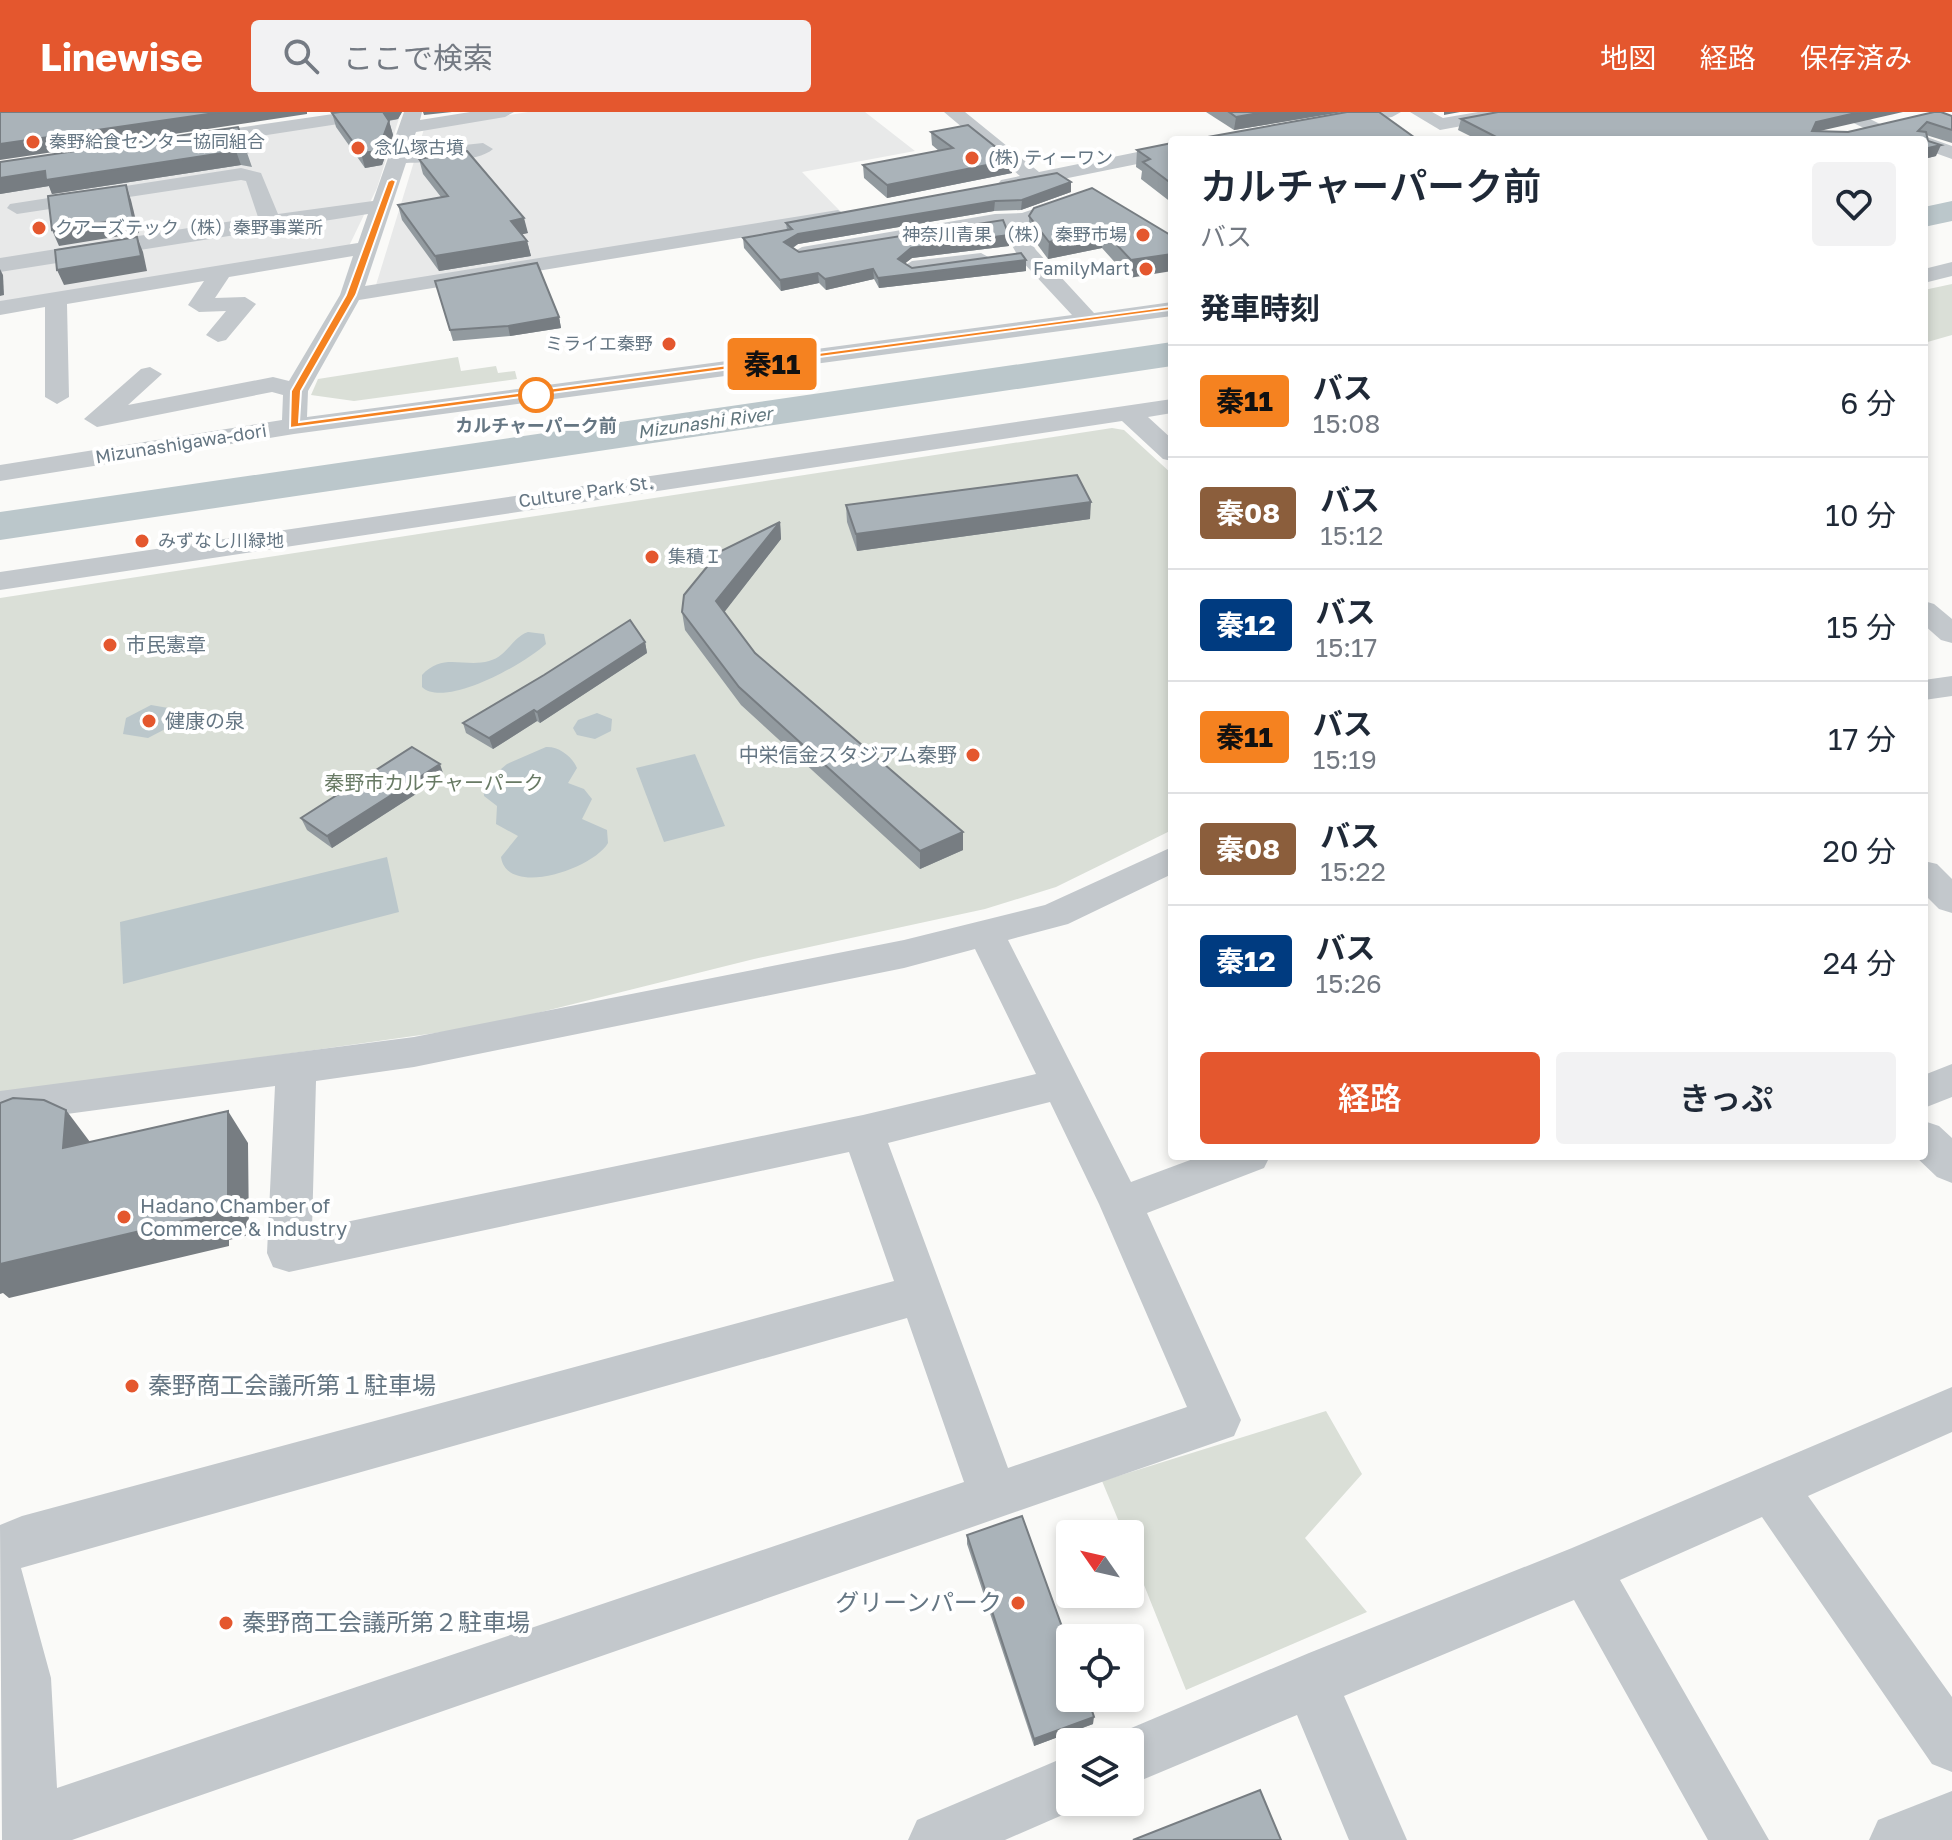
<!DOCTYPE html>
<html lang="ja">
<meta charset="utf-8">
<style>
body{margin:0;font-family:"Golos Text","Noto Sans JP",sans-serif;background:#f2f2f3;color:#1f2937;height:100vh;display:flex;flex-direction:column;font-size:30px;white-space:nowrap}
*{box-sizing:border-box;margin:0}
p{font-size:26px;color:#747a83}
.icon{flex:none;width:44px;height:44px;fill:none;stroke:currentColor;stroke-width:2;stroke-linecap:round;stroke-linejoin:round}
.map{position:relative;flex:1;overflow:hidden}
.side{position:absolute;left:1168px;top:24px;width:760px;height:1024px;display:flex;flex-direction:column;background:#fff;border-radius:8px;box-shadow:0 4px 12px #0003}
.side>*{flex:none}
.badge{padding:0 16px;border-radius:6px;font-size:28px;line-height:52px}
.needle{width:52px;rotate:304deg}
.fabs{position:absolute;left:1056px;top:1408px;display:grid;gap:16px}
.fabs a{display:grid;place-items:center;width:88px;height:88px;border-radius:8px;background:#fff;box-shadow:0 4px 12px #0003;font-size:40px}
.map>.badge{position:absolute;translate:-50% -50%;box-shadow:0 0 0 4px #fff}
h2{padding:0 32px;font-size:30px;line-height:72px}
.round{display:grid;place-items:center;flex:none;width:84px;height:84px;border-radius:8px;background:#f2f2f3}
.headline{display:flex;align-items:center;justify-content:space-between;height:136px;padding:0 32px}
h1{font-size:38px;font-weight:600;line-height:60px}
.action{display:flex;gap:16px;margin-top:auto;padding:16px 32px}
.action a{flex:1;height:92px;border-radius:8px;background:#e4572e;color:#fff;font-size:32px;font-weight:600;line-height:92px;text-align:center}
.action a+a{background:#f2f2f3;color:#1f2937}
ul{padding:0;list-style:none}
li{display:flex;align-items:center;gap:24px;height:112px;padding:0 32px;border-top:2px solid #e0e1e3}
li div{flex:1}
li b{display:block;font-size:30px}
li em{font-style:normal}
li .badge{min-width:88px;font-weight:700;text-align:center}
header{display:flex;align-items:center;gap:48px;box-sizing:border-box;height:112px;padding:0 40px;background:#e4572e;color:#fff}
header strong{font-size:38px}
nav{display:flex;gap:44px;margin-inline-start:auto;font-size:28px}
.search{width:560px;height:72px;background:#f2f2f3;display:flex;align-items:center;gap:20px;box-sizing:border-box;padding:0 28px;border-radius:8px;color:#747a83;font-size:30px}
.map>svg:first-child{display:block}
.built{fill:#e8e9e9}
.green{fill:#dadfd7}
.water{fill:#bbc7cb}
.lines{fill:none;stroke-linecap:round;stroke-linejoin:round}
.river{fill:#bbc7cb;fill-rule:evenodd}
.minor{fill:#c3c8cc;fill-rule:evenodd}
.wall{fill:#929a9f}
.shaded-wall{fill:#777d82}
.building{fill:#aab3b9;stroke:#777d82;stroke-width:2}
.line{fill:#f58220;stroke:#fff;stroke-width:2}
.poi-dot{fill:#e4572e;stroke:#fff;stroke-width:3}
.stop-dot{fill:#fff;stroke:#f58220;stroke-width:4}
.labels{text-anchor:middle;stroke-width:8;stroke-linejoin:round;paint-order:stroke}
.far-poi-label{font-size:18px;fill:#657683;stroke:#fff;text-anchor:start}
.far-water-label{font-size:18px;font-style:italic;fill:#60757c;stroke:#fff}
.far-stop-label{font-size:18px;font-weight:bold;fill:#657683;stroke:#fff}
.far-street-label{font-size:18px;fill:#657683;stroke:#fff}
.poi-label{font-size:20px;fill:#657683;stroke:#fff;text-anchor:start}
.park-label{font-size:20px;fill:#687a64;stroke:#fff}
.near-poi-label{font-size:24px;fill:#657683;stroke:#fff;text-anchor:start}
</style>
<header>
<strong>Linewise</strong>
<div class="search"><svg class="icon" aria-label="search" viewBox="0 0 24 24"><circle cx="10" cy="10" r="6"/><path d="M15 15l6 6"/></svg>ここで検索</div>
<nav><a>地図</a><a>経路</a><a>保存済み</a></nav>
</header>
<div class="map">
<svg width="1952" height="1728" viewBox="0 0 1952 1728">
<rect width="100%" height="100%" fill="#fafaf8"/>
<g class="built">
<path d="M 401,0 L 377,76 L 349,134 L 0,193 L 0,58 Z"/>
<path d="M 528,0 L 865,0 L 915,39 L 802,60 L 840,99 L 627,136 L 376,173 L 424,17 Z"/>
</g>
<g class="green">
<path d="M 1952,172 L 1952,223 L 1924,231 L 1924,178 Z"/>
<path d="M 458,245 L 461,259 L 496,254 L 498,261 L 515,259 L 517,267 L 354,289 L 311,283 L 318,267 Z"/>
<path d="M 1112,316 L 1124,318 L 1172,362 L 1172,718 L 1056,775 L 985,797 L 754,847 L 485,914 L 0,982 L 0,486 Z"/>
<path d="M 1326,1299 L 1362,1362 L 1305,1426 L 1367,1500 L 1186,1578 L 1130,1438 L 1130,1422 L 1124,1422 L 1102,1369 Z"/>
</g>
<g class="water">
<path d="M 528,520 L 544,522 L 546,532 C 526,551 445,597 422,575 L 422,563 C 443,540 464,556 489,549 C 508,544 511,526 528,520 Z"/>
<path d="M 151,593 L 174,597 L 173,613 L 148,626 L 123,622 L 126,606 Z"/>
<path d="M 597,601 L 612,607 L 611,619 L 595,627 L 577,623 L 573,616 L 578,608 Z"/>
<path d="M 546,635 C 558,634 572,644 577,656 L 568,671 L 584,677 L 592,687 L 582,707 L 607,718 L 608,731 C 593,757 507,786 501,745 L 518,724 L 496,712 L 497,694 L 484,684 L 483,672 L 507,652 Z"/>
<path d="M 695,642 L 725,714 L 664,730 L 636,656 Z"/>
<path d="M 387,745 L 399,800 L 123,872 L 120,810 Z"/>
</g>
<g class="lines">
<g class="river">
<path d="M 1952,89 L 1952,109 L 1924,115 L 1924,95 Z"/>
<path d="M 1172,230 L 1172,254 L 0,428 L 0,400 Z"/>
</g>
<g class="minor">
<path d="M 347,0 L 393,0 L 384,5 L 189,35 L 180,29 L 189,23 Z"/>
<path d="M 404,0 L 422,0 L 420,8 L 470,0 L 514,0 L 505,5 L 416,20 L 409,39 L 483,31 L 493,37 C 478,51 426,50 406,51 L 365,174 L 838,98 L 848,104 L 838,110 L 359,188 L 308,279 L 307,305 L 1072,203 L 1019,146 L 1005,121 L 1009,114 L 802,147 L 791,141 L 802,135 L 995,102 L 1022,101 L 1078,82 L 1088,88 L 1085,92 L 1032,111 L 1025,121 L 1036,138 L 1094,201 L 1172,190 L 1172,204 L 294,322 L 0,369 L 0,353 L 282,308 L 283,283 L 272,280 L 97,315 L 84,307 L 141,257 L 150,255 L 162,262 L 128,293 L 273,265 L 289,269 L 340,183 L 353,144 L 229,165 L 215,186 L 245,185 L 256,192 L 226,228 L 218,230 L 206,223 L 226,199 L 199,200 L 188,193 L 204,169 L 67,192 L 69,285 L 57,292 L 45,285 L 45,195 L 0,203 L 0,189 L 358,131 L 368,102 L 0,160 L 0,146 L 258,105 L 246,69 L 241,68 L 17,102 L 7,96 L 10,92 L 241,56 L 261,61 L 278,102 L 373,89 Z"/>
<path d="M 944,0 L 965,0 L 1039,60 L 1172,33 L 1172,45 L 1008,78 L 1001,76 L 998,72 L 1001,68 L 1020,64 Z"/>
<path d="M 1360,0 L 1401,0 L 1392,5 L 1263,28 L 1221,28 L 1230,22 Z"/>
<path d="M 1410,0 L 1432,0 L 1443,6 L 1478,0 L 1520,0 L 1511,5 L 1440,18 Z"/>
<path d="M 1831,0 L 1856,0 L 1886,15 L 1884,19 L 1870,19 Z"/>
<path d="M 1924,24 L 1952,34 L 1952,47 L 1924,37 L 1924,28 L 1916,28 Z"/>
<path d="M 981,141 L 992,147 L 989,152 L 912,163 L 901,156 L 912,149 Z"/>
<path d="M 1952,150 L 1952,164 L 1924,171 L 1924,157 Z"/>
<path d="M 1172,287 L 1172,301 L 1148,305 L 1172,327 L 1172,349 L 1163,347 L 1122,309 L 0,478 L 0,460 Z"/>
<path d="M 1924,489 L 1934,492 L 1952,507 L 1952,531 L 1941,528 L 1924,513 Z"/>
<path d="M 1952,564 L 1952,584 L 1924,588 L 1924,568 Z"/>
<path d="M 1172,735 L 1172,762 L 1068,812 L 1008,828 L 1131,1070 L 1201,1044 L 1270,1044 L 1264,1056 L 1147,1101 L 1241,1308 L 1234,1324 L 72,1728 L 2,1728 L 0,1413 L 22,1404 L 894,1169 L 849,1040 L 289,1160 L 273,1155 L 267,1141 L 275,974 L 0,1011 L 0,979 L 414,925 L 904,828 L 1045,793 ZM 975,837 L 1036,962 L 863,1003 L 312,1117 L 316,969 L 414,955 L 904,856 ZM 1050,990 L 1099,1092 L 1187,1295 L 1008,1356 L 888,1031 ZM 907,1206 L 964,1370 L 57,1676 L 51,1566 L 21,1456 Z"/>
<path d="M 1924,749 L 1937,752 L 1952,767 L 1952,801 L 1939,797 L 1924,782 Z"/>
<path d="M 1952,952 L 1952,985 L 1924,996 L 1924,963 Z"/>
<path d="M 1924,1009 L 1939,1014 L 1952,1026 L 1952,1071 L 1937,1065 L 1915,1044 L 1924,1044 Z"/>
<path d="M 1952,1275 L 1952,1320 L 1808,1384 L 1952,1585 L 1952,1660 L 1932,1652 L 1762,1405 L 1620,1468 L 1769,1728 L 1708,1728 L 1574,1488 L 1344,1584 L 1407,1728 L 1349,1728 L 1297,1603 L 1130,1673 L 1130,1630 L 1108,1630 L 1110,1625 L 1309,1541 L 1572,1436 Z"/>
<path d="M 1070,1643 L 1070,1690 L 1090,1691 L 1005,1728 L 908,1728 L 917,1708 Z"/>
<path d="M 1952,1679 L 1952,1728 L 1869,1728 L 1878,1708 Z"/>
</g>
</g>
<g class="wall">
<path d="M 340,0 L 402,0 L 398,7 L 389,9 L 393,23 L 382,53 L 365,56 L 336,15 L 332,1 Z"/>
<path d="M 1206,0 L 1342,0 L 1234,18 Z"/>
<path d="M 1952,4 L 1952,31 L 1926,23 L 1928,29 L 1936,44 L 1924,47 L 1924,28 L 1478,28 L 1458,18 L 1461,7 L 1848,20 Z"/>
<path d="M 238,15 L 252,55 L 241,53 L 52,82 L 49,74 L 0,82 L 0,50 Z"/>
<path d="M 931,20 L 1012,61 L 887,86 L 864,66 L 863,53 L 939,39 L 932,33 Z"/>
<path d="M 1172,31 L 1172,91 L 1141,67 L 1142,59 L 1136,55 L 1137,38 Z"/>
<path d="M 419,47 L 528,121 L 522,122 L 527,129 L 531,144 L 439,159 L 402,108 L 398,93 L 441,85 L 423,62 Z"/>
<path d="M 1071,80 L 1021,98 L 994,99 L 798,132 L 793,136 L 799,140 L 1009,134 L 912,146 L 905,151 L 912,156 L 1026,159 L 879,176 L 874,167 L 826,178 L 819,171 L 781,179 L 744,136 L 743,126 L 787,118 L 786,111 Z"/>
<path d="M 1029,104 L 1172,124 L 1129,166 L 1102,136 L 1048,147 L 1029,121 Z"/>
<path d="M 435,169 L 559,205 L 561,216 L 510,224 L 453,229 Z"/>
<path d="M 846,393 L 1090,407 L 857,439 L 847,410 Z"/>
<path d="M 780,410 L 781,427 L 724,500 L 755,541 L 963,738 L 920,757 L 741,593 L 685,518 L 682,500 Z"/>
<path d="M 645,530 L 647,541 L 540,611 L 537,609 L 493,637 L 466,621 L 463,611 Z"/>
<path d="M 444,664 L 332,736 L 307,718 L 301,706 Z"/>
<path d="M 967,1423 L 1093,1612 L 1034,1634 L 967,1432 Z"/>
</g>
<g class="shaded-wall">
<path d="M 222,0 L 307,0 L 307,2 L 0,48 L 0,32 Z"/>
<path d="M 382,0 L 402,0 L 398,7 L 384,9 Z"/>
<path d="M 423,0 L 452,0 L 424,3 Z"/>
<path d="M 1264,0 L 1342,0 L 1234,18 L 1236,5 Z"/>
<path d="M 1444,0 L 1460,0 L 1444,3 Z"/>
<path d="M 1860,0 L 1903,0 L 1811,21 L 1816,10 Z"/>
<path d="M 389,9 L 393,23 L 382,53 L 365,56 L 361,41 Z"/>
<path d="M 1941,33 L 1936,44 L 1924,47 L 1924,37 Z"/>
<path d="M 236,39 L 241,53 L 52,82 L 49,74 L 0,82 L 0,66 L 45,59 Z"/>
<path d="M 1012,48 L 1012,61 L 887,86 L 887,73 Z"/>
<path d="M 1071,70 L 1071,80 L 1021,98 L 1022,88 Z"/>
<path d="M 126,73 L 131,88 L 139,121 L 59,134 L 52,118 Z"/>
<path d="M 995,89 L 994,99 L 798,132 L 785,140 L 784,130 L 798,122 Z"/>
<path d="M 524,106 L 528,121 L 514,124 L 511,109 Z"/>
<path d="M 1103,118 L 1102,136 L 1048,147 L 1049,130 Z"/>
<path d="M 1009,123 L 1009,134 L 912,146 L 898,157 L 898,147 L 911,136 Z"/>
<path d="M 137,125 L 143,140 L 147,159 L 64,173 L 57,158 Z"/>
<path d="M 527,129 L 531,144 L 439,159 L 435,144 Z"/>
<path d="M 1172,142 L 1172,159 L 1129,166 L 1131,148 Z"/>
<path d="M 1026,148 L 1026,159 L 879,176 L 878,166 Z"/>
<path d="M 0,157 L 3,163 L 4,183 L 0,184 Z"/>
<path d="M 873,157 L 874,167 L 826,178 L 825,167 Z"/>
<path d="M 818,161 L 819,171 L 781,179 L 780,168 Z"/>
<path d="M 559,205 L 561,216 L 510,224 L 508,214 Z"/>
<path d="M 1091,390 L 1090,407 L 857,439 L 856,422 Z"/>
<path d="M 780,410 L 781,427 L 719,507 L 716,489 Z"/>
<path d="M 645,530 L 647,541 L 540,611 L 537,600 Z"/>
<path d="M 534,598 L 537,609 L 493,637 L 489,626 Z"/>
<path d="M 440,652 L 444,664 L 332,736 L 327,724 Z"/>
<path d="M 963,720 L 963,738 L 920,757 L 920,739 Z"/>
<path d="M 66,998 L 90,1030 L 63,1036 Z"/>
<path d="M 228,999 L 248,1031 L 249,1123 L 229,1128 L 229,1134 L 9,1186 L 3,1181 L 0,1182 L 0,1152 L 208,1097 Z"/>
<path d="M 1094,1605 L 1093,1612 L 1034,1634 L 1034,1627 Z"/>
</g>
<g class="building">
<path d="M 0,0 L 222,0 L 0,32 Z"/>
<path d="M 340,0 L 383,0 L 389,9 L 378,39 L 361,41 L 332,1 Z"/>
<path d="M 1229,0 L 1264,0 L 1236,5 Z"/>
<path d="M 1347,0 L 1379,0 L 1418,28 L 1191,28 Z"/>
<path d="M 1498,0 L 1860,0 L 1816,10 L 1812,19 L 1848,20 L 1934,0 L 1941,0 L 1952,4 L 1952,18 L 1927,10 L 1918,19 L 1926,20 L 1928,29 L 1941,33 L 1924,37 L 1924,28 L 1502,28 L 1461,7 Z"/>
<path d="M 968,13 L 1012,48 L 887,73 L 863,53 L 953,36 L 931,20 Z"/>
<path d="M 238,15 L 247,40 L 236,39 L 46,68 L 45,59 L 0,66 L 0,50 Z"/>
<path d="M 1172,31 L 1172,72 L 1143,50 L 1150,47 L 1137,38 Z"/>
<path d="M 467,39 L 524,106 L 511,109 L 527,129 L 435,144 L 398,93 L 448,84 L 419,47 Z"/>
<path d="M 1057,61 L 1071,70 L 1022,88 L 995,89 L 798,122 L 784,130 L 799,140 L 1003,108 L 1009,123 L 911,136 L 898,147 L 912,156 L 1021,141 L 1026,148 L 878,166 L 873,157 L 825,167 L 818,161 L 780,168 L 743,126 L 792,117 L 786,111 Z"/>
<path d="M 126,73 L 133,106 L 52,118 L 48,84 Z"/>
<path d="M 1092,76 L 1172,124 L 1172,142 L 1131,148 L 1103,118 L 1049,130 L 1029,104 L 1034,96 Z"/>
<path d="M 137,125 L 141,144 L 57,158 L 55,138 Z"/>
<path d="M 537,151 L 559,205 L 508,214 L 450,218 L 435,169 Z"/>
<path d="M 1077,363 L 1091,390 L 856,422 L 846,393 Z"/>
<path d="M 780,410 L 716,489 L 755,541 L 963,720 L 920,739 L 739,575 L 682,500 L 684,483 L 719,440 Z"/>
<path d="M 630,508 L 645,530 L 537,600 L 534,598 L 489,626 L 463,611 L 544,563 Z"/>
<path d="M 412,635 L 440,652 L 327,724 L 301,706 Z"/>
<path d="M 13,986 L 44,988 L 66,998 L 63,1036 L 228,999 L 228,1092 L 208,1097 L 208,1103 L 0,1152 L 0,991 Z"/>
<path d="M 1022,1404 L 1070,1537 L 1070,1586 L 1088,1586 L 1094,1605 L 1034,1627 L 967,1423 Z"/>
<path d="M 1260,1678 L 1281,1728 L 1133,1728 Z"/>
</g>
<path class="line" d="M 392,67 L 396,69 L 356,183 L 301,279 L 299,310 L 1172,194 L 1177,197 L 290,316 L 291,279 L 346,183 L 388,69 Z"/>
<g class="poi-dot">
<circle cx="33" cy="30" r="8"/>
<circle cx="358" cy="36" r="8"/>
<circle cx="972" cy="46" r="8"/>
<circle cx="39" cy="116" r="8"/>
<circle cx="1143" cy="123" r="8"/>
<circle cx="1146" cy="157" r="8"/>
<circle cx="669" cy="232" r="8"/>
<circle cx="142" cy="429" r="8"/>
<circle cx="652" cy="445" r="8"/>
<circle cx="110" cy="533" r="8"/>
<circle cx="149" cy="609" r="8"/>
<circle cx="973" cy="643" r="8"/>
<circle cx="124" cy="1105" r="8"/>
<circle cx="132" cy="1274" r="8"/>
<circle cx="1018" cy="1491" r="8"/>
<circle cx="226" cy="1511" r="8"/>
</g>
<circle class="stop-dot" cx="536" cy="283" r="16"/>
<g class="labels">
<g class="far-poi-label">
<text x="49" y="36">秦野給食センター協同組合</text>
<text x="374" y="42">念仏塚古墳</text>
<text x="988" y="52">(株) ティーワン</text>
<text x="55" y="122">クアーズテック（株）秦野事業所</text>
<text x="1127" y="129" text-anchor="end">神奈川青果 （株） 秦野市場</text>
<text x="1130" y="163" text-anchor="end">FamilyMart</text>
<text x="653" y="238" text-anchor="end">ミライエ秦野</text>
<text x="158" y="435">みずなし川緑地</text>
<text x="668" y="451">集積Ｉ</text>
</g>
<g class="far-water-label">
<text transform="translate(705 311) rotate(-8)" y="6">Mizunashi River</text>
</g>
<g class="far-stop-label">
<text x="536" y="320">カルチャーパーク前</text>
</g>
<g class="far-street-label">
<text transform="translate(181 332) rotate(-9)" y="6">Mizunashigawa-dori</text>
<text transform="translate(586 380) rotate(-8)" y="6">Culture Park St.</text>
</g>
<g class="poi-label">
<text x="126" y="540">市民憲章</text>
<text x="165" y="616">健康の泉</text>
<text x="957" y="650" text-anchor="end">中栄信金スタジアム秦野</text>
<text x="140" y="1101">Hadano Chamber of<tspan x="140" dy="23">Commerce &amp; Industry</tspan></text>
</g>
<g class="park-label">
<text x="434" y="678">秦野市カルチャーパーク</text>
</g>
<g class="near-poi-label">
<text x="148" y="1282">秦野商工会議所第１駐車場</text>
<text x="1002" y="1499" text-anchor="end">グリーンパーク</text>
<text x="242" y="1519">秦野商工会議所第２駐車場</text>
</g>
</g>
</svg>
<div class="fabs">
<a><svg class="needle" viewBox="-14 -14 28 28"><path d="M0-13l5 13h-10z" fill="#e53935"/><path d="M0 13l5-13h-10z" fill="#747a83"/></svg></a>
<a><svg class="icon" aria-label="locate" viewBox="0 0 24 24"><circle cx="12" cy="12" r="6"/><path d="M12 2v4M12 18v4M2 12h4M18 12h4"/></svg></a>
<a><svg class="icon" aria-label="layers" viewBox="0 0 24 24"><path d="M12 4l9 5-9 5-9-5zM3 14l9 5 9-5"/></svg></a>
</div>
<b class="badge" style="left:772px;top:252px;background:#f58220;color:#111">秦11</b>
<section class="side">
<div class="headline"><div><h1>カルチャーパーク前</h1><p>バス</p></div><a class="round"><svg class="icon" aria-label="heart" viewBox="0 0 24 24"><path d="M12 20l-8-8c-3-5 5-10 8-4 3-6 11-1 8 4z"/></svg></a></div>
<h2>発車時刻</h2>
<ul>
<li><span class="badge" style="background:#f58220;color:#111">秦11</span><div><b>バス</b><p>15:08</p></div><em>6 分</em></li>
<li><span class="badge" style="background:#8b5e3c;color:#fff">秦08</span><div><b>バス</b><p>15:12</p></div><em>10 分</em></li>
<li><span class="badge" style="background:#003b80;color:#fff">秦12</span><div><b>バス</b><p>15:17</p></div><em>15 分</em></li>
<li><span class="badge" style="background:#f58220;color:#111">秦11</span><div><b>バス</b><p>15:19</p></div><em>17 分</em></li>
<li><span class="badge" style="background:#8b5e3c;color:#fff">秦08</span><div><b>バス</b><p>15:22</p></div><em>20 分</em></li>
<li><span class="badge" style="background:#003b80;color:#fff">秦12</span><div><b>バス</b><p>15:26</p></div><em>24 分</em></li>
</ul>
<div class="action"><a>経路</a><a>きっぷ</a></div>
</section>
</div>
